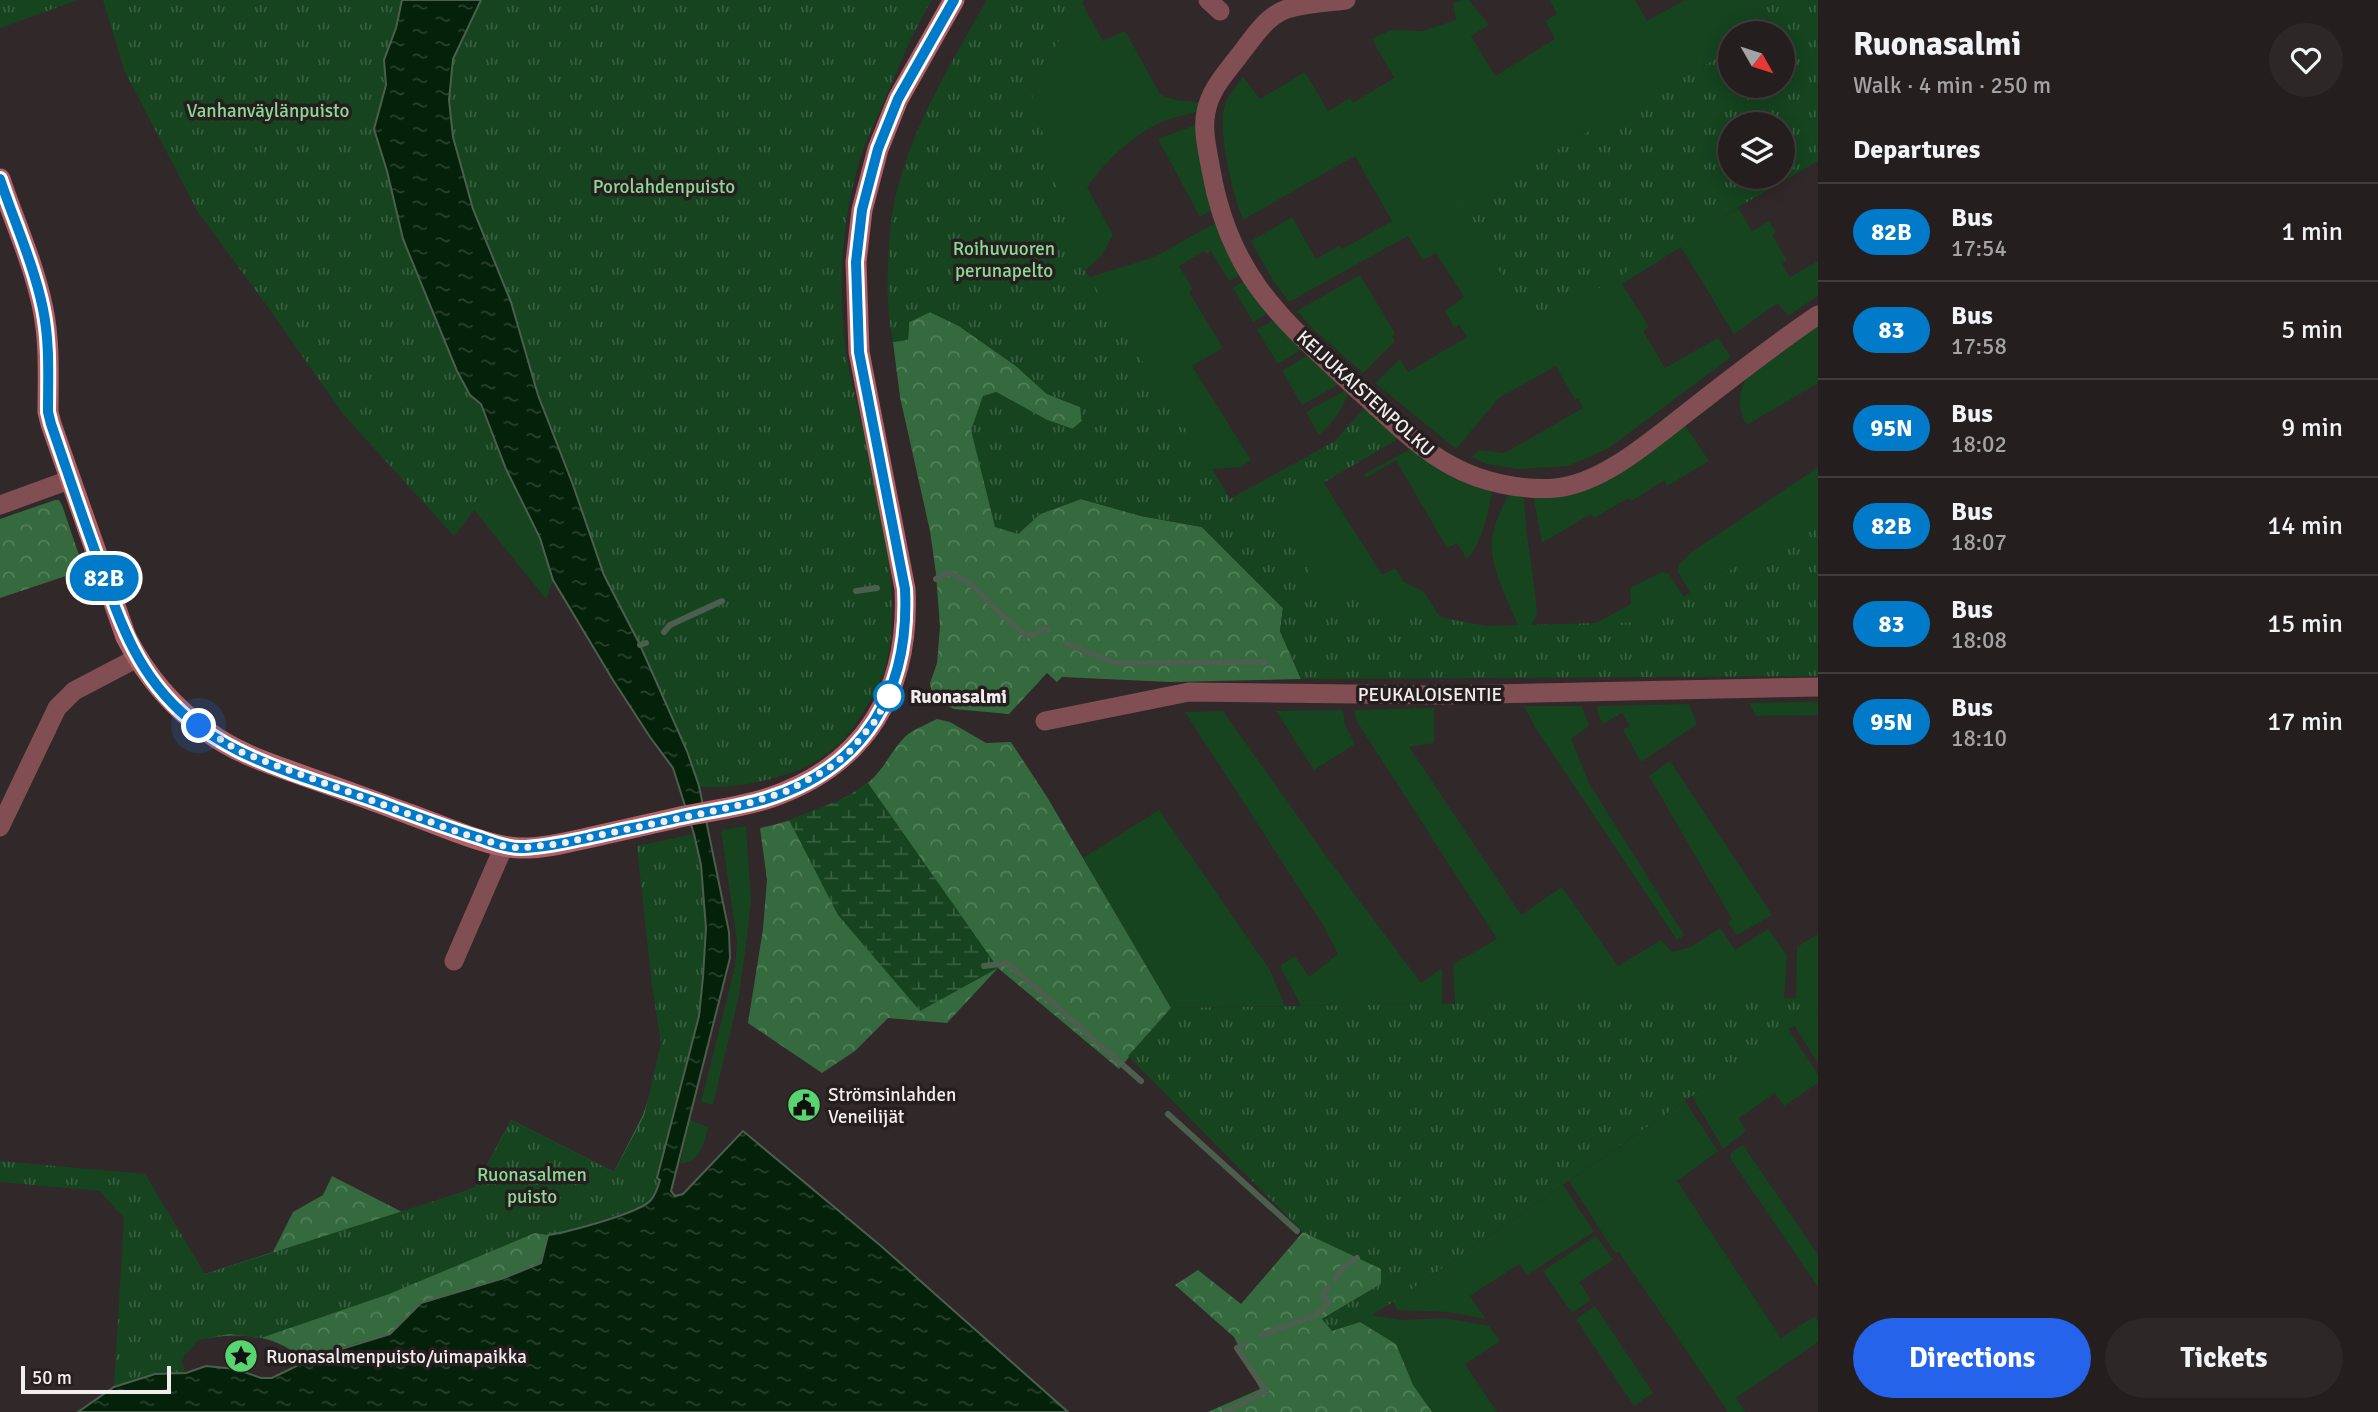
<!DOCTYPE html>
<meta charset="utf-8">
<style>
body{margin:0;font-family:Signika,sans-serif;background:#2d2728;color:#f1f3f6;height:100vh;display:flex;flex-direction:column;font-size:26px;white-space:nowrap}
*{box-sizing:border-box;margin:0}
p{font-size:23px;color:#a3a2a4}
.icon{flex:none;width:38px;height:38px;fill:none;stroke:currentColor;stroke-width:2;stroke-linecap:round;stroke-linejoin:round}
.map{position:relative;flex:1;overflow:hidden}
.drawer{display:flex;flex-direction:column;background:#251e1f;width:560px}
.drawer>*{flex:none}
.badge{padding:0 14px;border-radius:23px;font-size:24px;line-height:46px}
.needle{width:46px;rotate:129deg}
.buttons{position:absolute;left:1718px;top:21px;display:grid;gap:14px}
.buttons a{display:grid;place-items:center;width:77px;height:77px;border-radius:50%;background:#251e1f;box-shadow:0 4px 18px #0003,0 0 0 2px #423c3d;font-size:35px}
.scale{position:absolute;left:21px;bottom:18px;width:150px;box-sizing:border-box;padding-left:7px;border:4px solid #f3eeee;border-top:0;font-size:19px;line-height:24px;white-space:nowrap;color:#f3eeee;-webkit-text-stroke:5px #271f1f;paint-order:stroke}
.you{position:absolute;width:35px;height:35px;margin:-18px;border:5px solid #fff;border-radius:50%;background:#1a73e8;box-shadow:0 0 0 10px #1a73e833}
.map>.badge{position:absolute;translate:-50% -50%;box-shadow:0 0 0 4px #fff}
h2{padding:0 35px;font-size:26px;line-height:63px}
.round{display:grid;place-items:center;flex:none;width:74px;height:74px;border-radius:37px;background:#2d2728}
.headline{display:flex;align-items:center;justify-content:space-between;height:119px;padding:0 35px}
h1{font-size:33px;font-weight:800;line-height:52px}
.cta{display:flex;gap:14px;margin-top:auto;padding:14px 35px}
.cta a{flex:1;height:80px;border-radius:42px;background:#2563eb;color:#fff;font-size:28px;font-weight:800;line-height:80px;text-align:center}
.cta a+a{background:#2d2728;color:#f1f3f6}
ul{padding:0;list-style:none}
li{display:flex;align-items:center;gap:21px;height:98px;padding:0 35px;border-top:2px solid #423c3d}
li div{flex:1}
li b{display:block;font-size:26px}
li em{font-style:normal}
li .badge{min-width:77px;font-weight:700;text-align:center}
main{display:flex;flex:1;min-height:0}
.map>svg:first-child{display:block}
.green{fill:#15441f}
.forest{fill:url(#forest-crowns)}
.wetland{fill:url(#wetland-marsh)}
.park{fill:url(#park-tufts);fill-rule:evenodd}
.water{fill:url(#water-ripples);stroke:#4c5e4e;stroke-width:2}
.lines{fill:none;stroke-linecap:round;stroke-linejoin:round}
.stream{stroke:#4c5e4e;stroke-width:6}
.street{stroke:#804e53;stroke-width:19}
.secondary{stroke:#af6068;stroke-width:21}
.line-casing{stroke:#fff;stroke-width:16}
.line{stroke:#007ac9;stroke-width:10}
.walk{stroke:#f3eeee;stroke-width:7;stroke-dasharray:0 12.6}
.stop-dot{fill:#fff;stroke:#007ac9;stroke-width:3.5}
.labels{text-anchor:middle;stroke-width:7;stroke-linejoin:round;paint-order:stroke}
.park-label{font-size:19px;fill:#8bd995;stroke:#271f1f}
.street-label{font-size:19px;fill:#f3eeee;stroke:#271f1f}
.stop-label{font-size:19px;font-weight:bold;fill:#f3eeee;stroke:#271f1f;text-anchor:start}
.poi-label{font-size:19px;fill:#f3eeee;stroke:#271f1f;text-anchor:start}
</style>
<main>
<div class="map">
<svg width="1818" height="1412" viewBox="0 0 1818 1412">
<defs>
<pattern id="forest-crowns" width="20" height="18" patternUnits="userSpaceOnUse" patternTransform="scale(1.75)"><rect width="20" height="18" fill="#346a3d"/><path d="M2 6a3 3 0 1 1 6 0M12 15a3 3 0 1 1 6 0" fill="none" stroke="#528059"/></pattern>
<pattern id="wetland-marsh" width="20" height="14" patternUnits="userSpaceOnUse" patternTransform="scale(1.75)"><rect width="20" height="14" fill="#15441f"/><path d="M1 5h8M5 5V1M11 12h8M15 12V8" fill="none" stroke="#385f40"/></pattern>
<pattern id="park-tufts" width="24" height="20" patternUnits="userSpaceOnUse" patternTransform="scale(1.75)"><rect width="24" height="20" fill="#15441f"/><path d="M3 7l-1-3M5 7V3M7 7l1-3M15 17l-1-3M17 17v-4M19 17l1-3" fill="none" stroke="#385f40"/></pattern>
<pattern id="water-ripples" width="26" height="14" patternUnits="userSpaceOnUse" patternTransform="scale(1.75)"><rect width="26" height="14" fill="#04210a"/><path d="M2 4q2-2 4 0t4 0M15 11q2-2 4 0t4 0" fill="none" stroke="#29422e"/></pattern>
</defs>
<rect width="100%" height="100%" fill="#312829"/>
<g class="green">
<path d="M 1463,0 L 1469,0 L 1489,25 L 1471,36 L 1495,76 L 1555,39 L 1545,21 L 1557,14 L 1550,0 L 1635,0 L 1647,21 L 1684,0 L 1756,0 L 1771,27 L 1759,33 L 1731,33 L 1731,50 L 1612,119 L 1684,238 L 1738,208 L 1752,231 L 1769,221 L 1776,232 L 1772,235 L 1787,260 L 1782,264 L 1790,277 L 1818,261 L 1818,296 L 1788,316 L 1778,303 L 1734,334 L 1681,247 L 1622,284 L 1649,327 L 1643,331 L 1665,368 L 1718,338 L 1731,357 L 1609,448 L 1568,466 L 1517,469 L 1487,464 L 1471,457 L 1479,450 L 1505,453 L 1583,408 L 1578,398 L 1575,400 L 1556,366 L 1499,398 L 1456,449 L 1375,383 L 1400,359 L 1408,372 L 1467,337 L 1459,325 L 1454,328 L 1445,311 L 1464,297 L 1436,253 L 1423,260 L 1408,236 L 1289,302 L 1272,279 L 1251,241 L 1292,217 L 1316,259 L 1339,246 L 1342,249 L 1392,221 L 1355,156 L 1243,220 C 1233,196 1217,129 1225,105 C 1228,95 1237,86 1243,77 L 1260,99 L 1305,72 L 1328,111 L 1350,98 L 1353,103 L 1394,78 L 1372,39 L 1391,30 L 1423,31 L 1456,20 L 1453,3 Z"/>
<path d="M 1082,3 L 1103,41 L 1125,31 L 1160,94 C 1173,102 1187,100 1202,103 L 1200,111 C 1186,115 1170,118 1157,124 C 1128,139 1106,161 1087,187 L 1113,235 L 1102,255 L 1085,271 L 1090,277 L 1154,257 L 1217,222 L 1242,274 L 1229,281 L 1211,251 L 1207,254 L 1204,251 L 1179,266 L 1193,289 L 1189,292 L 1223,348 L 1192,366 L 1251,460 L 1241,467 L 1212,469 L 1230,499 L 1102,369 L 1030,87 Z"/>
<path d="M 1198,124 L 1214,209 L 1200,217 L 1158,139 Z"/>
<path d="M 1360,275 L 1395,333 L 1392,336 L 1395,341 L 1363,373 L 1312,328 L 1297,311 Z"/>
<path d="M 1244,280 L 1270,312 L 1253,322 L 1233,288 Z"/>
<path d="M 1275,319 L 1301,350 L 1278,364 L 1257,330 Z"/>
<path d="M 1818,326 L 1818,383 L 1747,425 C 1738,411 1737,393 1747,378 C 1755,366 1803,336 1818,326 Z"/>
<path d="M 1307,355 L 1340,384 L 1302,405 L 1282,371 Z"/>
<path d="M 1346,390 L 1349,392 C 1341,410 1334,422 1319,435 L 1306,412 Z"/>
<path d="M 481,404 L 506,469 L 540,538 L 553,580 L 546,599 L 474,510 Z"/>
<path d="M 1684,424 L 1709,461 L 1667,486 L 1664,481 L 1631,501 L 1629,498 L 1594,518 L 1591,514 L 1542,543 L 1533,494 L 1565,492 Z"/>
<path d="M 1414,447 L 1492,491 C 1488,514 1483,541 1467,559 L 1457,543 L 1447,548 L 1396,460 L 1366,478 L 1364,474 Z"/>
<path d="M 1818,467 L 1818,570 L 1719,625 L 1539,625 L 1596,623 L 1631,604 L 1630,588 L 1662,572 L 1669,574 L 1684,597 L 1690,592 L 1678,572 L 1679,564 L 1693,551 Z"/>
<path d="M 1332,478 L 1324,483 L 1382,575 L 1395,568 L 1404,582 L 1424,592 L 1440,617 L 1486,626 L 1335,630 L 1253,500 Z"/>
<path d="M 1508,494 L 1524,494 C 1524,533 1535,576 1537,616 L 1531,625 L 1518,625 C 1508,600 1490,569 1492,541 C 1493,525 1502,509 1508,494 Z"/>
<path d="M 1818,702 L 1818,715 L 1756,716 L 1749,703 Z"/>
<path d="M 1689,704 L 1697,724 L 1641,762 L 1623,730 L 1630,726 L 1622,713 L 1603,724 L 1598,714 L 1597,706 Z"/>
<path d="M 1524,706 L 1582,706 L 1589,726 L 1571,739 L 1590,785 L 1684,935 L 1677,940 L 1536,729 Z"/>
<path d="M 1434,708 L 1434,743 L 1409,747 L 1521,915 L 1562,887 L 1618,966 L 1661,940 L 1672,952 L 1691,947 L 1720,928 L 1735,950 L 1768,929 L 1787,955 L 1784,999 L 1455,1004 L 1453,964 L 1497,939 L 1356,720 L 1354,710 Z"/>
<path d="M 1343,710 L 1345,725 L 1355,744 L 1314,770 L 1276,711 Z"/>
<path d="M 1223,711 L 1329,860 L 1421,983 L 1442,968 L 1442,1004 L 1301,1006 L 1280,966 L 1295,956 L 1309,977 L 1338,954 L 1323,925 L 1185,712 Z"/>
<path d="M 1670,761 L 1772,915 L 1737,935 L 1728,923 L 1732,919 L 1649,776 Z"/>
<path d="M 1159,810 L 1270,970 L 1285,1006 L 1171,1008 L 1083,858 Z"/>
<path d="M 746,826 L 751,901 L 747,937 L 739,996 L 713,1105 L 701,1102 L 735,967 L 737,942 L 721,830 Z"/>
<path d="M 1818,934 L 1818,991 L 1803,998 L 1796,998 L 1797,947 Z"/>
<path d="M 1818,1009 L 1818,1063 L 1794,1025 Z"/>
<path d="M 1788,1029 L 1818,1074 L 1818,1083 L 1784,1106 L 1775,1093 L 1739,1118 L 1746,1131 L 1723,1149 L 1692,1096 Z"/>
<path d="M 1685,1101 L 1718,1151 L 1677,1181 L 1781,1338 L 1815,1316 L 1818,1322 L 1818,1342 L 1736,1398 L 1745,1412 L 1728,1412 L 1619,1252 L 1615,1253 L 1569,1181 Z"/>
<path d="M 690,1120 L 708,1127 C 704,1143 700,1164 680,1163 Z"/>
<path d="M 1743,1145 L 1818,1255 L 1818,1287 L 1730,1158 L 1731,1153 Z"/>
<path d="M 1563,1185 L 1594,1232 L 1527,1275 L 1519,1264 L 1470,1296 L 1486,1319 L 1447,1312 L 1397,1310 L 1393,1302 Z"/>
<path d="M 1596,1236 L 1613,1260 L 1579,1282 L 1591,1300 L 1572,1313 L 1543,1271 Z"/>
<path d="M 1595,1306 L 1653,1393 L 1634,1406 L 1576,1319 Z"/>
<path d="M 1371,1315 L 1401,1320 L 1445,1318 L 1489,1326 L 1500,1341 L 1465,1364 L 1497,1412 L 1432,1412 L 1413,1385 L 1396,1344 L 1360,1322 Z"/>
</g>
<g class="forest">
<path d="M 930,312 L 959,326 L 1016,366 L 1047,394 L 1080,407 L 1082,421 L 1073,429 L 1047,420 L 996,392 L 1018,534 L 1040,514 L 1081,499 L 1141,516 L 1202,527 L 1283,608 L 1280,631 L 1301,679 L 1170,682 L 1062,677 L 1057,682 L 1047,673 L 1009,714 L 954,709 L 943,704 L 932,694 L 930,683 L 937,663 L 940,627 L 936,574 L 930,531 L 900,397 L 893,342 L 908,339 L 909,322 Z"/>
<path d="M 55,500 L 59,500 L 62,505 L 84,570 L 0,598 L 0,519 Z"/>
<path d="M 937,719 L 950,722 L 986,743 L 1011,742 L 1047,797 L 1171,1008 L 1119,1069 L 998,968 L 947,1023 L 888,1018 L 855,1051 L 822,1073 L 748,1023 L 763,929 L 767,880 L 760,828 C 794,821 843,804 870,781 C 885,768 893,747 908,734 C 917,728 927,724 937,719 Z"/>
<path d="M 655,1079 L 643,1161 L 537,1233 L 548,1235 L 541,1262 L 504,1278 L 421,1303 L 390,1334 L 343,1347 L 307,1362 C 299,1357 292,1350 284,1346 C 261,1334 233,1334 208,1338 L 205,1274 L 273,1252 L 293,1212 L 323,1195 L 332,1176 L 402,1212 L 475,1188 L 511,1120 L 614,1172 L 643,1115 Z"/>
<path d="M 1303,1232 L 1382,1269 L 1381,1284 L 1322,1319 L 1332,1330 L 1360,1322 L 1396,1344 L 1413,1385 L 1432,1412 L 1208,1412 L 1260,1389 L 1234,1337 L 1175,1285 L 1198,1270 L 1241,1304 Z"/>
</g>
<path class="wetland" d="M 868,783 L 998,968 L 920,1011 L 838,915 L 789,820 L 845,798 Z"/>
<g class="park">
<path d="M 0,0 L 78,0 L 0,28 Z"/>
<path d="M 103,0 L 402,0 L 396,28 L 384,60 L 386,85 L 374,129 L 387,171 L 470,395 L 481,404 L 506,469 L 454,536 L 343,414 L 270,310 L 198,212 L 124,70 Z"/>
<path d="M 481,0 L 932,0 C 914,29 902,59 889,90 C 879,113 868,135 860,159 C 849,194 844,231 842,268 C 841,296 842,325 846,352 C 863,446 912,583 883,675 C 878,690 868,704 860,717 C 848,736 836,749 816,761 C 789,778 730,791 699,786 L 687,751 L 640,645 L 604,575 L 573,484 L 538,395 L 511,302 L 473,209 L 453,137 L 449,100 L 453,59 Z"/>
<path d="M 987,0 L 1084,0 L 1030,87 L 1078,260 L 1230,499 L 1335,441 L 1365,407 L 1403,436 L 1270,514 L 1322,589 L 1386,608 L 1486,626 L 1642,622 L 1818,519 L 1818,676 L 1301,679 L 1280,631 L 1283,608 L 1202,527 L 1141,516 L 1081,499 L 1040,514 L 1018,534 L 995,527 L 971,430 L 983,396 L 996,392 L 1047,420 L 1072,429 L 1082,421 L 1080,407 L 1047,394 L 1016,366 L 959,326 L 930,312 L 909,322 L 908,340 L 893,342 C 888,317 887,294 888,268 C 889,239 891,210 899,183 C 916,120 955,56 987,0 Z"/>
<path d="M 1756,0 L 1818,0 L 1818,161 L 1532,327 L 1461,205 L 1731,50 L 1731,86 L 1783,86 L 1783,33 L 1759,33 L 1771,26 ZM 1731,124 L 1783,124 L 1783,177 L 1731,177 Z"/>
<path d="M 694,834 C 707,893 709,956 699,1016 C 689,1070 671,1124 657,1178 L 660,1180 L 650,1202 L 643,1206 L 566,1232 L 548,1235 L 535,1233 L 389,1294 L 261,1338 L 229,1334 L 199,1340 L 184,1356 L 182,1363 L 186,1373 L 155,1374 L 114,1387 L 124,1218 L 100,1191 L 0,1182 L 0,1161 L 145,1174 L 205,1274 L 475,1188 L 511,1120 L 614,1172 L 644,1116 L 661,1043 L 652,986 L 637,846 Z"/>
<path d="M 1818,991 L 1818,1009 L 1393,1302 L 1360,1322 L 1332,1331 L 1322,1319 L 1381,1284 L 1381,1269 L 1303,1232 L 1128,1056 L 1171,1008 L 1803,998 Z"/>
</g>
<path class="water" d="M 402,0 L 481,0 L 453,59 L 449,100 L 453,137 L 473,209 L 511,302 L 538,395 L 573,485 L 604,575 L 640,645 L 687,751 L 699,786 L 729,932 L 730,958 L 671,1191 L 675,1196 L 683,1194 L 743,1131 L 881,1246 L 1068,1412 L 78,1412 L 114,1387 L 155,1374 L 186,1373 L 206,1366 L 236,1369 L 261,1378 L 272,1378 L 315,1357 L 390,1334 L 421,1303 L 504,1278 L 541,1263 L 548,1235 C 568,1232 640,1213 651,1200 C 656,1194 658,1187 660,1180 L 657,1178 L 699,1016 L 703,977 L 706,928 L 701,865 L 694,834 L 673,768 L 650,737 L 613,680 L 553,580 L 540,538 L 506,469 L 481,404 L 470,395 L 457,371 L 403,239 L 387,171 L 374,129 L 386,85 L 384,60 L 396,28 Z"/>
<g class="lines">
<g class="stream">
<path d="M 936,579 L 947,573 C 971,578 983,598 1000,613 C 1008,621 1017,628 1026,635 L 1034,635 L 1045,628 L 1048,630"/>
<path d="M 856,591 L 877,588"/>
<path d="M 664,632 L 670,625 L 722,601"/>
<path d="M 1067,644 L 1115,663 L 1265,662"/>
<path d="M 640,645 L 646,643"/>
<path d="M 984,966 L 1007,963 L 1141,1081"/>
<path d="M 1168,1114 L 1297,1231"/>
<path d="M 1335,1279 L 1344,1266 L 1357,1258"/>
<path d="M 1262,1335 L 1316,1315 L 1329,1302 L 1322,1295 L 1328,1288"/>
<path d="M 1226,1412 L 1266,1391 L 1237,1348 L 1244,1344"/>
</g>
<g class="street">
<path d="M 1208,0 L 1220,11"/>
<path d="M 1346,0 C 1330,2 1296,4 1282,11 C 1264,19 1250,42 1238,57 C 1225,74 1210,90 1206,112 C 1202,131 1208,152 1211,170 C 1230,279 1284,321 1360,392 C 1388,417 1418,448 1452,466 C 1481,482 1522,491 1556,488 C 1605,483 1655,437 1693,408 C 1734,376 1775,344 1818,315"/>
<path d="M 0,505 L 69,480"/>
<path d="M 1045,721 L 1189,692 L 1440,695 L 1818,687"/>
<path d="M 0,827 L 57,708 L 74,691 L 137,658"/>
<path d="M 454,961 L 504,846"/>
</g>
<path class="secondary" d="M 0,179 C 14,221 34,264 43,309 C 50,343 48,378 48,412 L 51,424 L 126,637 C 146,676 172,707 208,732 C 236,753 271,764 304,776 C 339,788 374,801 409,814 C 438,824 490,848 520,848 C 541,849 563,843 583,839 C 614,832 645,825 676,818 C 707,811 739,808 769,798 C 867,765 910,689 905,589 L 859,352 L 856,262 L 862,210 L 878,149 L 898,99 L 954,0"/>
</g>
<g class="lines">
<g class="line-casing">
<path id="line" d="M 0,179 C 14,221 34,265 43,309 C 50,343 48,378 48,412 L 51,424 C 67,470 82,516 99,562 C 120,622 137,675 188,718 C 204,731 221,742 239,751 C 286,774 339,788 388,806 C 418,817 449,829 480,838 C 493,843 507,848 521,848 C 543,848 566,842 587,838 C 617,831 647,825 677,818 C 706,811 737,808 766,799 C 866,768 910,690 905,589 L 859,352 L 856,262 L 862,210 L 878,149 L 898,99 L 954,0"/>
</g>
<use href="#line" class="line"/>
<path class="walk" d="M 199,726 L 239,751 L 272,764 L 461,833 L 504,846 L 520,848 L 558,844 L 718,810 L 753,802 L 787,791 L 828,769 L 850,751 L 875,721 L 889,696"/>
</g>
<defs>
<g id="civic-disc" transform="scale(1.75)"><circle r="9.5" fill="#57d570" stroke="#271f1f"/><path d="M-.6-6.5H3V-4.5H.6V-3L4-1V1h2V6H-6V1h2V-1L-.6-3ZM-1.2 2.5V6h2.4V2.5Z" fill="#111"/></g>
<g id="sight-disc" transform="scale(1.75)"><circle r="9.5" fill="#57d570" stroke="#271f1f"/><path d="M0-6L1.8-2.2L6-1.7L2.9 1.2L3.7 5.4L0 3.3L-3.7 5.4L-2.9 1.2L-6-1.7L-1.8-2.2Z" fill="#111"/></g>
</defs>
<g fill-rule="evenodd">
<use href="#civic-disc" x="804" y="1105"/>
<use href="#sight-disc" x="241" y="1356"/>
</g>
<circle class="stop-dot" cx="889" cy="696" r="14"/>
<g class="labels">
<g class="park-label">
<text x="268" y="117">Vanhanväylänpuisto</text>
<text x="664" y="193">Porolahdenpuisto</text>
<text x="1004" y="255">Roihuvuoren<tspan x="1004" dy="22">perunapelto</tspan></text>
<text x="532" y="1181">Ruonasalmen<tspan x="532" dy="22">puisto</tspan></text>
</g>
<g class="street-label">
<text transform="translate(1366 393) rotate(42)" y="7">KEIJUKAISTENPOLKU</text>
<text x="1430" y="701">PEUKALOISENTIE</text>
</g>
<g class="stop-label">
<text x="910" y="703">Ruonasalmi</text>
</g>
<g class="poi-label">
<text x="828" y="1101">Strömsinlahden<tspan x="828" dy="22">Veneilijät</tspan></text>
<text x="266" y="1363">Ruonasalmenpuisto/uimapaikka</text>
</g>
</g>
</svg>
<div class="buttons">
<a><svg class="needle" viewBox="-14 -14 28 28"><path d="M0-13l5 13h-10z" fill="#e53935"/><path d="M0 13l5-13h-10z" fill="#a3a2a4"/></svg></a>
<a><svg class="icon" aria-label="layers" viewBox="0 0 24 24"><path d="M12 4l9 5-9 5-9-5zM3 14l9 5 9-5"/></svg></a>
</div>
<div class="scale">50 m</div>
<div class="you" style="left:199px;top:726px"></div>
<b class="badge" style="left:104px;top:578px;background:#007ac9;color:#fff">82B</b>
</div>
<section class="drawer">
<div class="headline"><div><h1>Ruonasalmi</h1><p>Walk · 4 min · 250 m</p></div><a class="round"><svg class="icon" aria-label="heart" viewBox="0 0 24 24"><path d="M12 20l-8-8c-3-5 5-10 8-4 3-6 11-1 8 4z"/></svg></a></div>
<h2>Departures</h2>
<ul>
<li><span class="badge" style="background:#007ac9;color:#fff">82B</span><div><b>Bus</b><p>17:54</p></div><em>1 min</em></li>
<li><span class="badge" style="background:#007ac9;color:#fff">83</span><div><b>Bus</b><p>17:58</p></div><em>5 min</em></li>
<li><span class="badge" style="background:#007ac9;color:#fff">95N</span><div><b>Bus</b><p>18:02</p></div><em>9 min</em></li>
<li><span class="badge" style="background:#007ac9;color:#fff">82B</span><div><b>Bus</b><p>18:07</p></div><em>14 min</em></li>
<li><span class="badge" style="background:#007ac9;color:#fff">83</span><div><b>Bus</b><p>18:08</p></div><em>15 min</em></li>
<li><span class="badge" style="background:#007ac9;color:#fff">95N</span><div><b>Bus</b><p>18:10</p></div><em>17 min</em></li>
</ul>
<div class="cta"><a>Directions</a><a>Tickets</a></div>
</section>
</main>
